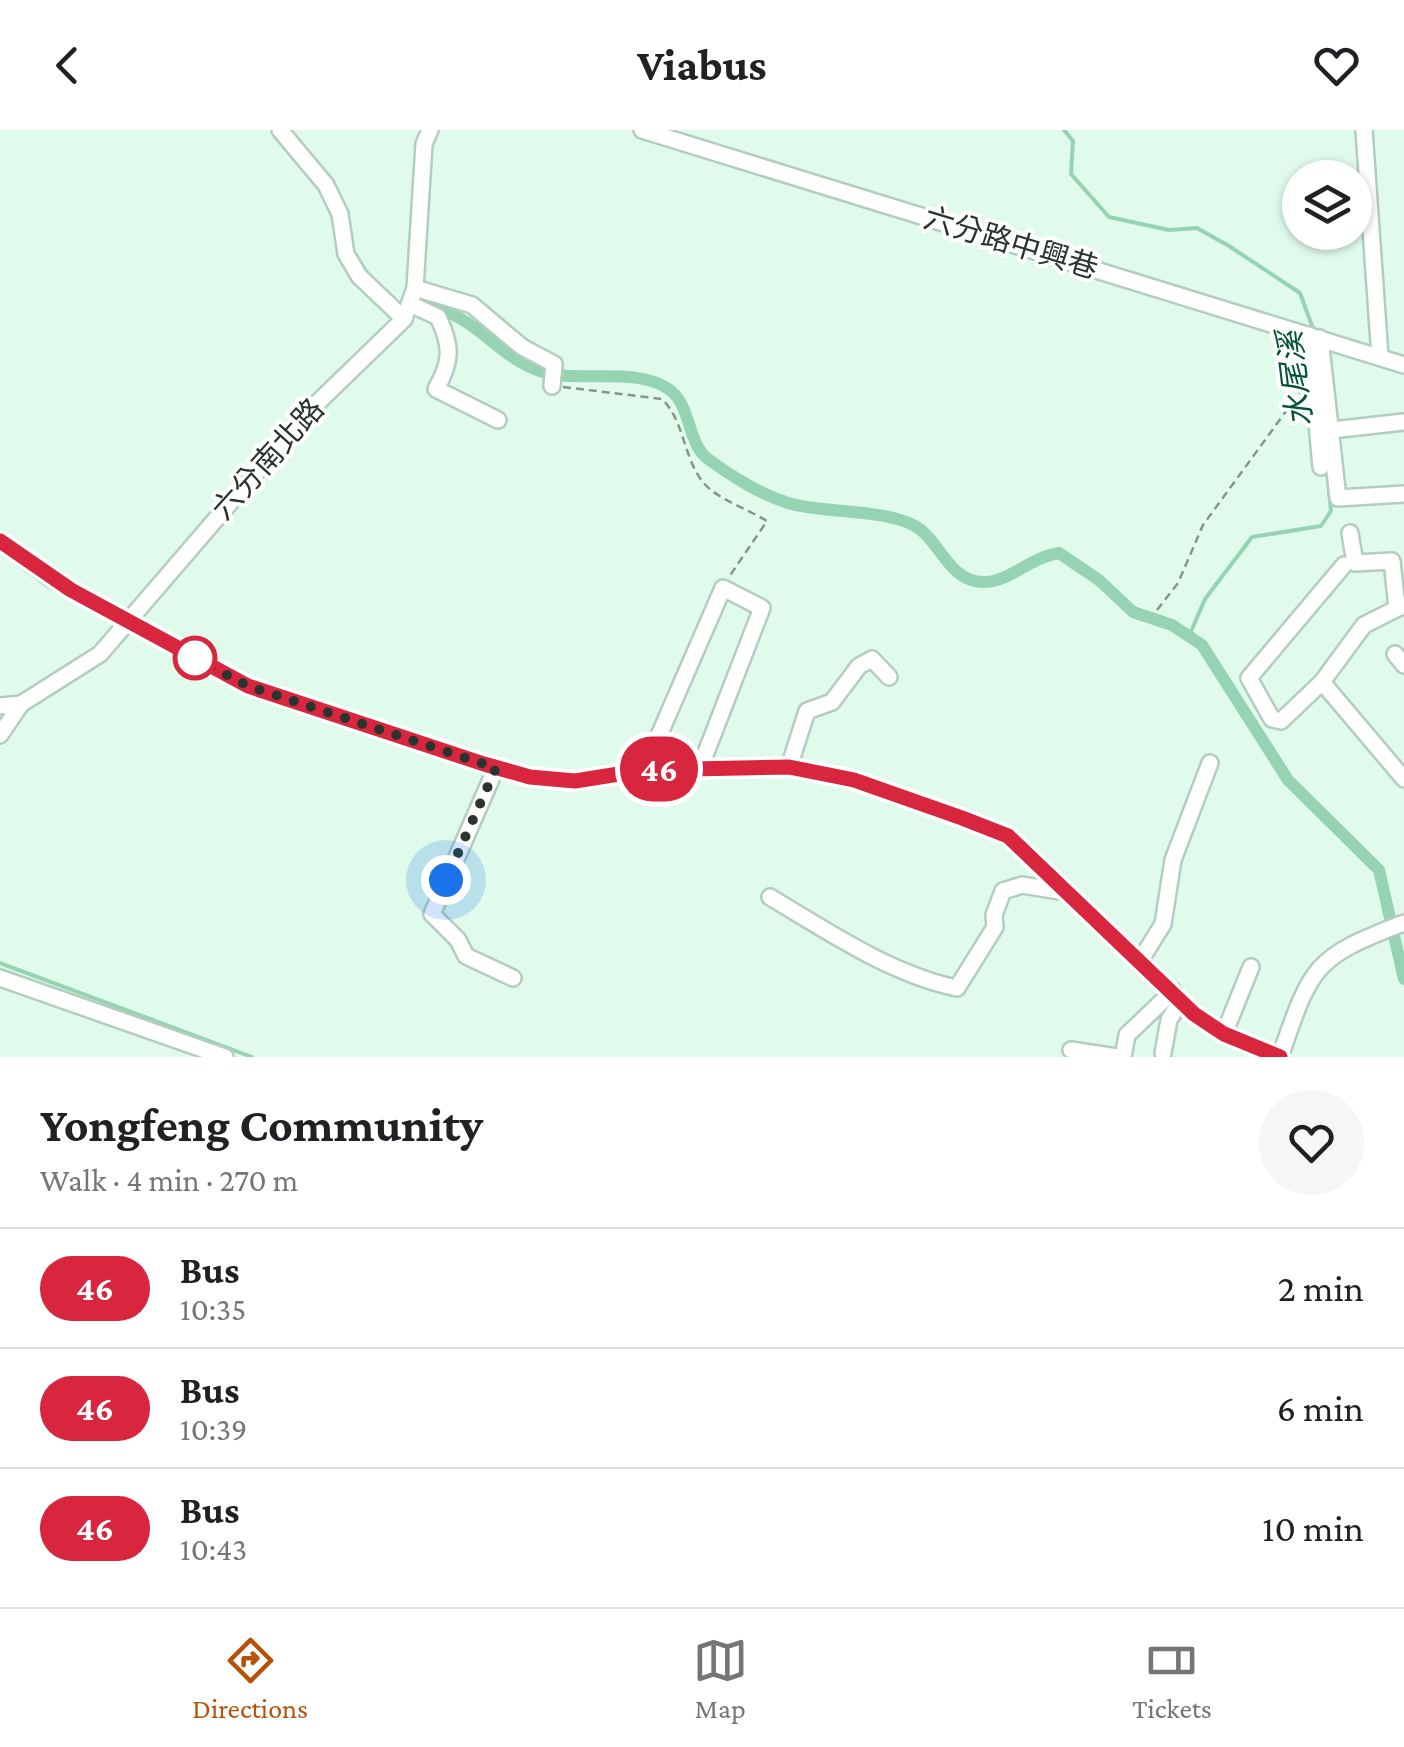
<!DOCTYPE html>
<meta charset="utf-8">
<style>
body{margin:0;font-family:"Crimson Pro","Noto Sans TC",serif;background:#f6f6f6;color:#202124;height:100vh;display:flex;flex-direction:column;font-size:38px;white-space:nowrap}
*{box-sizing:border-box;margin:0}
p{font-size:32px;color:#757577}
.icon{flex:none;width:55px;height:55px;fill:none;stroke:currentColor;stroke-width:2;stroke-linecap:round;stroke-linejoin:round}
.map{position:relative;height:927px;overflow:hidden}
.details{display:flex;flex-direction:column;background:#fff;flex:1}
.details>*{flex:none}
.badge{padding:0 20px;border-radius:32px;font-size:35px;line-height:65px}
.tools{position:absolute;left:1282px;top:30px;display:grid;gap:20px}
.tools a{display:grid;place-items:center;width:90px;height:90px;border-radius:50%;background:#fff;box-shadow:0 2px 8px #0004;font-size:50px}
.you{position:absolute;width:50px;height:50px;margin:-25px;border:8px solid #fff;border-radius:50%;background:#1a73e8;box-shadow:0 0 0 15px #1a73e833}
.map>.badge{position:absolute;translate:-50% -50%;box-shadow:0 0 0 5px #fff}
.round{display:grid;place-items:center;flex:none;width:105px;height:105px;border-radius:52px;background:#f6f6f6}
.overview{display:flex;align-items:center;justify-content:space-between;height:170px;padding:0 40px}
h1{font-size:48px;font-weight:700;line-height:75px}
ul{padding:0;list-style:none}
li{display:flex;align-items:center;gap:30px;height:120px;padding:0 40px;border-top:2px solid #e0e0e0}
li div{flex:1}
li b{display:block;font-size:38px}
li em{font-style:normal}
li .badge{min-width:110px;font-weight:700;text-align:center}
header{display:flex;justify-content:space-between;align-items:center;height:130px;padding:0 40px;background:#fff;font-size:45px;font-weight:700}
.menu{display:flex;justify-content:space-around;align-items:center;height:140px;border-top:2px solid #e0e0e0;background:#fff;font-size:28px;color:#757577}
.menu a{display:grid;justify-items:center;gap:5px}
.menu .current{color:#b45309}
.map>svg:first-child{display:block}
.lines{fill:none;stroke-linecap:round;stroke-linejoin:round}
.stream{stroke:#95d3b2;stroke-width:4}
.canal{stroke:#95d3b2;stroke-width:12}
.minor-casing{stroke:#b3cdbe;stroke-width:20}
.path{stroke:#84968b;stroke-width:2.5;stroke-dasharray:8 5;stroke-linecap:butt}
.minor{stroke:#fff;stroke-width:15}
.line-casing{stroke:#fff;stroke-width:22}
.line{stroke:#d7263d;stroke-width:15}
.walk{stroke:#2a342e;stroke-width:10;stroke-dasharray:0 18}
.stop-dot{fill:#fff;stroke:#d7263d;stroke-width:5}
.labels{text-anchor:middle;stroke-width:8;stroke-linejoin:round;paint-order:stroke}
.street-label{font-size:30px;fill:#2a342e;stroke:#fff}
.water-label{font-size:32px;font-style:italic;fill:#035436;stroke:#fff}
</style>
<header><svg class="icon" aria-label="back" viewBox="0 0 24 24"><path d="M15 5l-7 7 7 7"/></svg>Viabus<svg class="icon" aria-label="heart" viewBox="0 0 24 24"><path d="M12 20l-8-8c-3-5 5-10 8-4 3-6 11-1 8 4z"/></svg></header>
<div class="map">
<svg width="1404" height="927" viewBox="0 0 1404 927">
<rect width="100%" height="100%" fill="#e0fbeb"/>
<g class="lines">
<g class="stream">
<path d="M 1064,0 L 1073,11 L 1071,44 L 1109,87 L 1169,100 L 1197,98 L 1229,116 L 1300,163 L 1315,204"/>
<path d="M 355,124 L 369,146"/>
<path d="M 1189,506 L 1205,469 L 1252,407 L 1321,396 L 1331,381 L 1327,338"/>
<path d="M 0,833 L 252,927"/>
</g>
<path class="canal" d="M 423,175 C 477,184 494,225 540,241 C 578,254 632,236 667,258 C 692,273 686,312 708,329 C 733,347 758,363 788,373 C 823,384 894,378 921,400 C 942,417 951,451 982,452 C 1009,453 1030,427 1059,423 L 1099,450 L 1133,482 L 1172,495 L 1202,515 L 1288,650 L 1379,740 L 1404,849"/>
<g class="minor-casing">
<g id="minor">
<path d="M 280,0 L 326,55 L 340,84 L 346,124 L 359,146 L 404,189"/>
<path d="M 642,0 L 1404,235"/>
<path d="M 1364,0 L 1380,227"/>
<path d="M 415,158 L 472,175 L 522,217 L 554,234 L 552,256"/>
<path d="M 412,175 L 438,187 C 452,216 452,231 436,259 L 498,290"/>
<path d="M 1309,205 L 1321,337"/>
<path d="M 1320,208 L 1338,368 L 1404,364"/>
<path d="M 1332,300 L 1404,292"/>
<path d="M 1350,403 L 1355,433 L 1392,431 L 1397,478"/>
<path d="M 0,411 L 50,448 L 248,557 L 484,634 L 530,647 L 575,651 L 644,640 L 789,637 L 854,650 L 962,688 L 1008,706 L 1193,884 L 1224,904 L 1280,927"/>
<path d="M 1404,475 L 1364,495 L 1322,552 L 1404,649"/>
<path d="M 1395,524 L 1404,535"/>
<path d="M 1322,552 L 1281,591 L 1272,589 L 1249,548 L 1344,435"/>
<path d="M 0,576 L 21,574"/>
<path d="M 0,605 L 21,574 L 100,524 L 309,281 L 404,189 L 415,158 L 424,14 L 430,0"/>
<path d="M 789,637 L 807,581 L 832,572 L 859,536 L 872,529 L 889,547"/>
<path d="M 496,638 L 432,784 L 458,810 L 466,826 L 513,848"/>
<path d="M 644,640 L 723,458 L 762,478 L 700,638"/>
<path d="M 770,767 C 827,801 892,845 957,858 L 995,797 L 994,785 L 1003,761 L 1022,755 L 1065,762"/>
<path d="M 1140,831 L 1163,794 L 1173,730 L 1210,633"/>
<path d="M 0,848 L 225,927"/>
<path d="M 1224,904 L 1251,837"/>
<path d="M 1071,920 L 1117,927"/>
<path d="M 1163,923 L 1169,890 L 1181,870"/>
<path d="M 1123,927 L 1127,905 L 1173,861"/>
<path d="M 1280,927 C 1311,837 1313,827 1404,793"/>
</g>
</g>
<g class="path">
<path d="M 563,257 L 662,269 C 687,293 683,338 711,360 C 726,372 749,380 767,391 L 729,447"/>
<path d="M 1157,480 L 1178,453 L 1203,395 L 1300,262"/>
</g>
<use href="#minor" class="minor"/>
</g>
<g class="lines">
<g class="line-casing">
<path id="line" d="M 0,411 L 71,460 L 248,556 L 484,634 L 530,647 L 575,651 L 644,640 L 789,637 L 854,650 L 962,688 L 1008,706 L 1194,884 L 1224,904 L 1280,927"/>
</g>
<use href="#line" class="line"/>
<path class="walk" d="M 195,528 L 187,524 L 248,556 L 496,638 L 446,750"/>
</g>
<circle class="stop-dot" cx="195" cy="528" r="20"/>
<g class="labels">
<g class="street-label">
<text transform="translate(1011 113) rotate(17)" y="10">六分路中興巷</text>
<text transform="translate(268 329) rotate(-48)" y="10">六分南北路</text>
</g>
<g class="water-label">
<text transform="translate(1295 249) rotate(-97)" y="11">水尾溪</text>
</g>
</g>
</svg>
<div class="tools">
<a><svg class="icon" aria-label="layers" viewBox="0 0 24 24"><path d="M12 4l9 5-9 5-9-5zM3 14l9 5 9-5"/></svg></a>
</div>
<div class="you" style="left:446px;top:750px"></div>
<b class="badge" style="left:659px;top:639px;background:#d7263d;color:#fff">46</b>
</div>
<section class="details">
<div class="overview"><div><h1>Yongfeng Community</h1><p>Walk · 4 min · 270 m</p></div><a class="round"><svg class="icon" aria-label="heart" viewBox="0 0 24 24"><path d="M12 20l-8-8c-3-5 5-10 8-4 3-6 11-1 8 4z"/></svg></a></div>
<ul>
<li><span class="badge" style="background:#d7263d;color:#fff">46</span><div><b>Bus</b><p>10:35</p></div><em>2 min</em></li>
<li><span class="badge" style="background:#d7263d;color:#fff">46</span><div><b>Bus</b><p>10:39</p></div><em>6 min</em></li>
<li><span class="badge" style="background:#d7263d;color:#fff">46</span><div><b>Bus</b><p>10:43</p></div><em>10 min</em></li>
</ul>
</section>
<nav class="menu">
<a class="current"><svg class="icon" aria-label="directions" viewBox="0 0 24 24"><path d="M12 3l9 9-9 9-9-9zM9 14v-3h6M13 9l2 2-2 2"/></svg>Directions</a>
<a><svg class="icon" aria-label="map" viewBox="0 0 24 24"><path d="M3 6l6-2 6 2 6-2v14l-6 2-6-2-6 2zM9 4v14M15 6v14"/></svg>Map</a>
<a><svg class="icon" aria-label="tickets" viewBox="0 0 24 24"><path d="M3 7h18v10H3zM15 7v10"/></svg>Tickets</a>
</nav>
